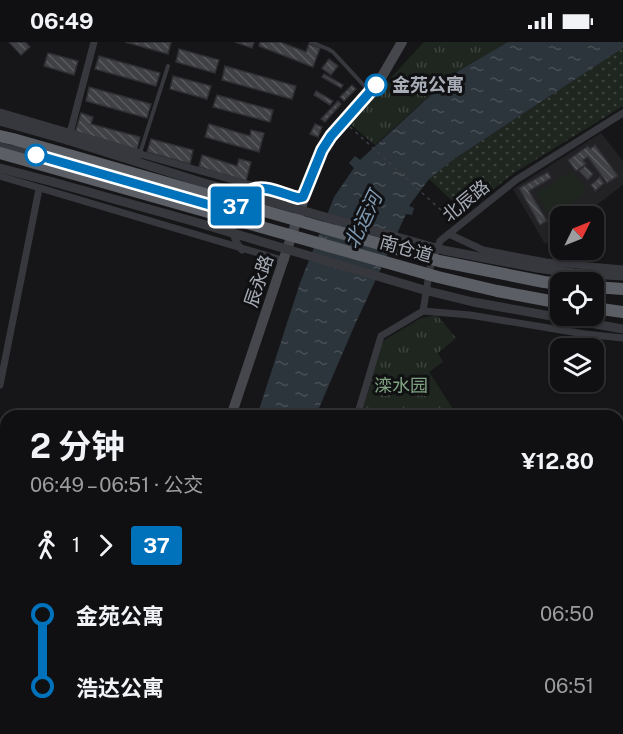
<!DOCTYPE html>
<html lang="zh">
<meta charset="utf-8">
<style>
body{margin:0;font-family:"Public Sans","Noto Sans SC",sans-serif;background:#19191b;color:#f1f3f6;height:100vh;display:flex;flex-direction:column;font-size:22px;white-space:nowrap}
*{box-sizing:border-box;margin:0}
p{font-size:20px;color:#9c9d9f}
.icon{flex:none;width:33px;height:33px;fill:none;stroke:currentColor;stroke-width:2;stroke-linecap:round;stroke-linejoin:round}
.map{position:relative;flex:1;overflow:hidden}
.panel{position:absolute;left:0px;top:368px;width:624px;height:326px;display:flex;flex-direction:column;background:#101012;border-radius:18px 18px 0 0;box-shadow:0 2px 4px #0004,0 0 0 2px #303032}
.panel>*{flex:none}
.badge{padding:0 12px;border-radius:4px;font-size:21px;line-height:39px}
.needle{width:39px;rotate:47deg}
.tools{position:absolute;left:550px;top:164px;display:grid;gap:12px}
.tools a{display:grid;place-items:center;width:54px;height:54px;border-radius:12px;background:#101012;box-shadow:0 2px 4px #0004,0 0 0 2px #303032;font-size:30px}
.map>.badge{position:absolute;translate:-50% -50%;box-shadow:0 0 0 3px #fff}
.legs{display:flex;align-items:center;gap:9px;height:66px;padding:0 30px;font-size:20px}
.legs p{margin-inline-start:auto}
.summary{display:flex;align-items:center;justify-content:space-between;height:102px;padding:0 30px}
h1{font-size:33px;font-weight:700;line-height:45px}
ul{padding:0 30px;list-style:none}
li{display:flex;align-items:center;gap:21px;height:72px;font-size:22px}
li i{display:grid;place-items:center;width:9px;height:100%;margin:0 8px;background:currentColor}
li i::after{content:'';width:15px;height:15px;margin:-8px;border:4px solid;border-radius:50%;background:#101012}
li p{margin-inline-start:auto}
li:first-child i{background:linear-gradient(#0000 50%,currentColor 0)}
li:last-child i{background:linear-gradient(currentColor 50%,#0000 0)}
.status{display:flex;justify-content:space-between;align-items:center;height:42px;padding:0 30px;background:#101012;direction:ltr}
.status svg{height:16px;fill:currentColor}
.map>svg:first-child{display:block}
.built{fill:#222225}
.grass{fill:url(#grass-dots)}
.park{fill:url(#park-tufts)}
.garden{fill:#1e261f}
.water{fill:url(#water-ripples)}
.building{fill:url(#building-back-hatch);stroke:#303034;stroke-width:1.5}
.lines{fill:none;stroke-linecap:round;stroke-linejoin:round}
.path{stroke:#3d3f44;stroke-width:1.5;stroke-dasharray:3 4.5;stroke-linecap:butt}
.service{stroke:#37383d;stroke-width:4}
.minor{stroke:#37383d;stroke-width:7}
.tertiary{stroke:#37383d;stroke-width:9}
.secondary{stroke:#45474d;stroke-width:10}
.trunk{stroke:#5b5e65;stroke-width:12}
.tertiary-bridge{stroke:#37383d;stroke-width:9}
.trunk-bridge{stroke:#5b5e65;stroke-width:12}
.line-1-casing{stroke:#fff;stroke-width:14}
.line-1{stroke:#0072bc;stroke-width:9}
.stop-1-dot{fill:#fff;stroke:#0072bc;stroke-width:3}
.labels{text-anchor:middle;stroke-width:6;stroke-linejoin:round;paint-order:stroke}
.stop-label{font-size:18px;font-weight:bold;fill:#a8adb8;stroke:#111113;text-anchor:start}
.street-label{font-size:18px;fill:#a8adb8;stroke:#111113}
.park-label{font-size:18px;fill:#7fa381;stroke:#111113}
.water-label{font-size:20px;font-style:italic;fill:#7f9bb3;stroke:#111113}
</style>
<div class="status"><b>06:49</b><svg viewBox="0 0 49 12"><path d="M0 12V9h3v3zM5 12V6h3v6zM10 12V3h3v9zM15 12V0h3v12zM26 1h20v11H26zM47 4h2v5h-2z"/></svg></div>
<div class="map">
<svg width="623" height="692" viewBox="0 0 623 692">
<defs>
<pattern id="grass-dots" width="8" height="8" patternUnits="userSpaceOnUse" patternTransform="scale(1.5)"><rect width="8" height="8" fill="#1e261f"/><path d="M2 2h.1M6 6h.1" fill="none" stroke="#3c433d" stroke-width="1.8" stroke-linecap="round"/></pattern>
<pattern id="park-tufts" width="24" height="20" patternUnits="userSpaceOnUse" patternTransform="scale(1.5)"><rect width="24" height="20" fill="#1e261f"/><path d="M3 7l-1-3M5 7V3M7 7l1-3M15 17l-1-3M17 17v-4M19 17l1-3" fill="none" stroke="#3c433d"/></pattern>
<pattern id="water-ripples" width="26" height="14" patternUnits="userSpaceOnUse" patternTransform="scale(1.5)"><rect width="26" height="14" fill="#2c353c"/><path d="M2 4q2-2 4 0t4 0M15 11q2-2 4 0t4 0" fill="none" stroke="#485056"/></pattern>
<pattern id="building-back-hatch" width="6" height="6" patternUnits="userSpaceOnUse" patternTransform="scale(1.5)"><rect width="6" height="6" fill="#404145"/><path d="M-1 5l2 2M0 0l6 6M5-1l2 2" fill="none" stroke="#595a5e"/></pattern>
</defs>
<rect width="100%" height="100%" fill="#161618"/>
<path class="built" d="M 601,91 L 623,119 L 623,143 L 582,174 L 561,174 L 561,190 L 545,202 L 513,147 Z"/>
<path class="grass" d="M 623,6 L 623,64 L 514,131 L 464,170 L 429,137 L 454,117 Z"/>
<g class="park">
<path d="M 424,0 L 508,0 L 455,31 L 375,103 L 349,81 Z"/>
<path d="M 437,273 L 456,296 L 438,311 L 443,320 L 429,330 L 457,373 L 361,374 L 383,299 L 421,276 Z"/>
<path d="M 618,430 L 623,431 L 623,495 L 618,494 Z"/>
</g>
<path class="garden" d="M 572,129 L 587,151 L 551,174 L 536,151 Z"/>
<g class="water">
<path d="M 508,0 L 623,0 L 623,6 L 454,117 L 429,137 L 409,164 L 414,166 L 412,173 L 406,172 L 353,287 L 316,373 L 257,374 L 300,241 L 334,155 L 354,126 L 349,121 L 355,114 L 360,118 L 455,31 Z"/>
<path d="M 118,687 L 187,687 L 184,692 L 115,692 Z"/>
</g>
<g class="building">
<path d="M 9,0 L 25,0 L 30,5 L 21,13 Z"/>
<path d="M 125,0 L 171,0 L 168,12 Z"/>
<path d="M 235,0 L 254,0 L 252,6 Z"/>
<path d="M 260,0 L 280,0 L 306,10 L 309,2 L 320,6 L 313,25 L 259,4 Z"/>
<path d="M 179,7 L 219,18 L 215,31 L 176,20 Z"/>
<path d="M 48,11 L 78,19 L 74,33 L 44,24 Z"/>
<path d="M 99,14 L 160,31 L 156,44 L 95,27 Z"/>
<path d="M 329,17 L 338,24 L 331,33 L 322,26 Z"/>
<path d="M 225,24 L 296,44 L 292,57 L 222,38 Z"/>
<path d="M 324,32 L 343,43 L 341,46 L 322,35 Z"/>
<path d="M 173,34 L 211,44 L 207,57 L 170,47 Z"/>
<path d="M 352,43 L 356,47 L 344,59 L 340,55 Z"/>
<path d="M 89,45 L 151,62 L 147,76 L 86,59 Z"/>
<path d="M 316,49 L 333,59 L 330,63 L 314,53 Z"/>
<path d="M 217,53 L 273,68 L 270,80 L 213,65 Z"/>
<path d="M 338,59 L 341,62 L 325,80 L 321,77 Z"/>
<path d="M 81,71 L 93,75 L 91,82 L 140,95 L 137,108 L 75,91 Z"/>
<path d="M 209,82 L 250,94 L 251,88 L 264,91 L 259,110 L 205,95 Z"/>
<path d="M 315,82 L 322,85 L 318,95 L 310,92 Z"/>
<path d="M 151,97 L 193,108 L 190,122 L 147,110 Z"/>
<path d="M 595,103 L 618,134 L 607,141 L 588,115 L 583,118 L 586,122 L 576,129 L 568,118 L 588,104 L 590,107 Z"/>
<path d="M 202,113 L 237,124 L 239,117 L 251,120 L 246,139 L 199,125 Z"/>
<path d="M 585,124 L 593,132 L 588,138 L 579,129 Z"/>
<path d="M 548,130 L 551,136 L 529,149 L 547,179 L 540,183 L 519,146 Z"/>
<path d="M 600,135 L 604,141 L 595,149 L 591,143 Z"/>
</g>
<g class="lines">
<path class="path" d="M 350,85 L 453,179"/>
<g class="service">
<path d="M 311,0 L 328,7 L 333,10 L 369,49"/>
<path d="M 140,111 L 168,24"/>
<path d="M 618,599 L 623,597"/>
<path d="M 511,687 L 513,692"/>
<path d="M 450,692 L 464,687"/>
</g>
<g class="minor">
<path d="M 70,91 L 94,0"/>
<path d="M 0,104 L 36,113 L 234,170"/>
<path d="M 140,112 L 305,158"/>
<path d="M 0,134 L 285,219"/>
<path d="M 233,174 C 231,188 233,197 242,208"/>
<path d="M 449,192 L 483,208 L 546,220 L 623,227"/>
<path d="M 423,269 L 470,273 L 585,292 L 623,296"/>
<path d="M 0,343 L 39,147"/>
<path d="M 357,374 L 381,294 L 423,269 L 430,226 L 440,199 L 516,138 L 623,71"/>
<path d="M 258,692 L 260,687"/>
</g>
<g class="tertiary">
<path d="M 0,71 L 140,112"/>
<path d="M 0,79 L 67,98"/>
<path d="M 0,126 L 53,140"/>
<path d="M 0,568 L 6,569"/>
</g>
<g class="secondary">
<path d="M 231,374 L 318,115 L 331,95 L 381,36 L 402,0"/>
<path d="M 85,692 L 89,687"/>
</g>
<g class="trunk">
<path d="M 594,245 L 623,247"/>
<path d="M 594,266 L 623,270"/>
</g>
<g class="tertiary-bridge">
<path d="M 67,98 L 204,141 L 443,208 L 537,226 L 574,231 L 623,234"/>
<path d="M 53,140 L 192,179 L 424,248 L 473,260 L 623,287"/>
</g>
<g class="trunk-bridge">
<path d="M 0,94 L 13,97 L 439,219 L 544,240 L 561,242"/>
<path d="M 0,111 L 438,235 L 497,249 L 561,261"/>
</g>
</g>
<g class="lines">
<g class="line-1-casing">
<path id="line-1" d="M 36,113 L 234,170 C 250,134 267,147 298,156 L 303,155 L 322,108 L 331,94 L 376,43"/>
</g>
<use href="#line-1" class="line-1"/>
</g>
<g class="stop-1-dot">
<circle cx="376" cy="43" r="10"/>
<circle cx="36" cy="113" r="10"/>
</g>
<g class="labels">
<g class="stop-label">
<text x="392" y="49">金苑公寓</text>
</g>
<g class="street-label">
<text transform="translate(466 159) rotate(-39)" y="6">北辰路</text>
<text transform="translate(406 207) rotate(16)" y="6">南仓道</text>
<text transform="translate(259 239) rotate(-71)" y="6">辰永路</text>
</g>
<g class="park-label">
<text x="401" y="350">滦水园</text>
</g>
<g class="water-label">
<text transform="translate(363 178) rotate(-64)" y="7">北运河</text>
</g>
</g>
</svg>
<div class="tools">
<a><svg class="needle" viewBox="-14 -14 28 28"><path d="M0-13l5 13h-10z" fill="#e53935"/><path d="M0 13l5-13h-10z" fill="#9c9d9f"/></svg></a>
<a><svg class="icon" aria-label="locate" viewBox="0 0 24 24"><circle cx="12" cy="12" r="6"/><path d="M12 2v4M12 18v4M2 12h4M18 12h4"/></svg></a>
<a><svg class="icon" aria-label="layers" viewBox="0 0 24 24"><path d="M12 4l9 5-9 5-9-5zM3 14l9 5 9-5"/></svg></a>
</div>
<b class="badge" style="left:236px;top:164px;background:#0072bc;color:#fff">37</b>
<section class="panel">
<div class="summary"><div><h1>2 分钟</h1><p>06:49 – 06:51 · 公交</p></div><b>¥12.80</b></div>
<div class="legs"><svg class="icon" aria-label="walk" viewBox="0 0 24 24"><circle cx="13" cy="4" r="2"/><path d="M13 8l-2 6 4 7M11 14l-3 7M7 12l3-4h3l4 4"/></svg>1<svg class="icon" aria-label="forward" viewBox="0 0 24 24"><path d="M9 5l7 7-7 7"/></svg><b class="badge" style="background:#0072bc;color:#fff">37</b></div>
<ul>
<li><i style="color:#0072bc"></i><b>金苑公寓</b><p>06:50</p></li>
<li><i style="color:#0072bc"></i><b>浩达公寓</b><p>06:51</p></li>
</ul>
</section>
</div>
